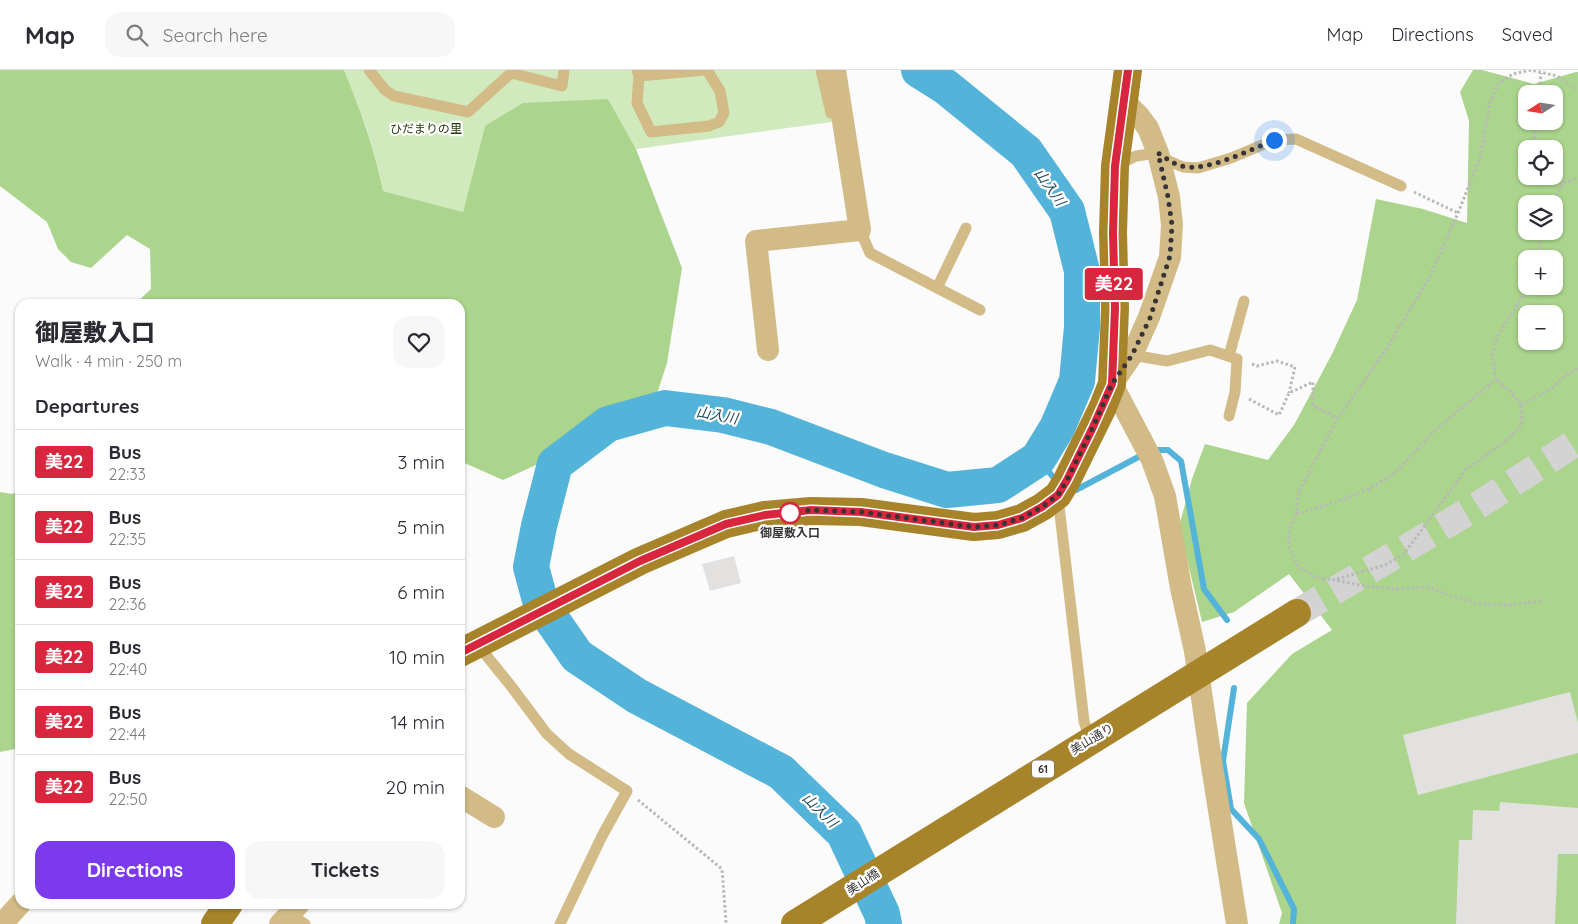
<!DOCTYPE html>
<meta charset="utf-8">
<style>
body{margin:0;font-family:Quicksand,"Noto Sans JP",sans-serif;background:#f7f7f7;color:#2b2b33;height:100vh;display:flex;flex-direction:column;font-size:19px;white-space:nowrap}
*{box-sizing:border-box;margin:0}
p{font-size:16px;color:#7c7c81}
.icon{flex:none;width:28px;height:28px;fill:none;stroke:currentColor;stroke-width:2;stroke-linecap:round;stroke-linejoin:round}
.map{position:relative;flex:1;overflow:hidden}
.panel{position:absolute;left:15px;top:229px;width:450px;height:610px;display:flex;flex-direction:column;background:#fff;border-radius:15px;box-shadow:0 1px 4px #0004}
.panel>*{flex:none}
.badge{padding:0 10px;border-radius:4px;font-size:18px;line-height:32px}
.needle{width:32px;rotate:258deg}
.fabs{position:absolute;left:1518px;top:15px;display:grid;gap:10px}
.fabs a{display:grid;place-items:center;width:45px;height:45px;border-radius:10px;background:#fff;box-shadow:0 1px 4px #0004;font-size:25px}
.you{position:absolute;width:25px;height:25px;margin:-12px;border:4px solid #fff;border-radius:50%;background:#1a73e8;box-shadow:0 0 0 8px #1a73e833}
.map>.badge{position:absolute;translate:-50% -50%;box-shadow:0 0 0 2px #fff}
h2{padding:0 20px;font-size:19px;line-height:45px}
.round{display:grid;place-items:center;flex:none;width:52px;height:52px;border-radius:15px;background:#f7f7f7}
.head{display:flex;align-items:center;justify-content:space-between;height:85px;padding:0 20px}
h1{font-size:24px;font-weight:800;line-height:38px}
.button{display:flex;gap:10px;margin-top:auto;padding:10px 20px}
.button a{flex:1;height:58px;border-radius:15px;background:#7c3aed;color:#fff;font-size:20px;font-weight:800;line-height:58px;text-align:center}
.button a+a{background:#f7f7f7;color:#2b2b33}
ul{padding:0;list-style:none}
li{display:flex;align-items:center;gap:15px;height:65px;padding:0 20px;border-top:1px solid #e1e1e2}
li div{flex:1}
li b{display:block;font-size:19px}
li em{font-style:normal}
li .badge{min-width:55px;font-weight:700;text-align:center}
header{display:flex;align-items:center;gap:30px;box-sizing:border-box;height:70px;padding:0 25px;background:#fff;border-bottom:1px solid #e1e1e2}
header strong{font-size:24px}
nav{display:flex;gap:28px;margin-inline-start:auto;font-size:18px}
.search{width:350px;height:45px;background:#f7f7f7;display:flex;align-items:center;gap:12px;box-sizing:border-box;padding:0 18px;border-radius:15px;color:#7c7c81;font-size:19px}
.map>svg:first-child{display:block}
.green{fill:#d0eabd}
.forest{fill:#abd48c;fill-rule:evenodd}
.lines{fill:none;stroke-linecap:round;stroke-linejoin:round}
.stream{stroke:#53b3d9;stroke-width:6}
.river{stroke:#53b3d9;stroke-width:36}
.building{fill:#e2e1e0}
.primary-tunnel{stroke:#d3d3d4;stroke-width:28;stroke-dasharray:28 14;stroke-linecap:butt}
.path{stroke:#b8b8b9;stroke-width:3;stroke-dasharray:2.5 2.5;stroke-linecap:butt}
.lane{stroke:#d2bb86;stroke-width:11}
.street{stroke:#d2bb86;stroke-width:22}
.primary{stroke:#a7842a;stroke-width:28}
.line-casing{stroke:#fff;stroke-width:11}
.line{stroke:#d7263d;stroke-width:8}
.walk{stroke:#353535;stroke-width:5;stroke-dasharray:0 9}
.stop-dot{fill:#fff;stroke:#d7263d;stroke-width:2.5}
.labels{text-anchor:middle;stroke-width:4.5;stroke-linejoin:round;paint-order:stroke}
.shield{fill:#fff;stroke:#727272;stroke-width:1}
.shield-label{font-size:11px;font-weight:bold;fill:#353535}
.park-label{font-size:12px;fill:#233b08;stroke:#fff}
.stop-label{font-size:12px;font-weight:bold;fill:#353535;stroke:#fff}
.street-label{font-size:12px;fill:#353535;stroke:#fff}
.water-label{font-size:14px;font-style:italic;fill:#244d5e;stroke:#fff}
</style>
<header>
<strong>Map</strong>
<div class="search"><svg class="icon" aria-label="search" viewBox="0 0 24 24"><circle cx="10" cy="10" r="6"/><path d="M15 15l6 6"/></svg>Search here</div>
<nav><a>Map</a><a>Directions</a><a>Saved</a></nav>
</header>
<div class="map">
<svg width="1578" height="854" viewBox="0 0 1578 854">
<rect width="100%" height="100%" fill="#fbfbfc"/>
<path class="green" d="M 344,0 L 829,0 L 839,51 L 636,79 L 608,29 L 485,56 L 463,142 L 383,121 C 376,79 360,39 344,0 Z"/>
<g class="forest">
<path d="M 0,0 L 344,0 C 360,39 375,79 383,121 L 463,142 L 485,56 L 523,33 L 608,29 L 636,79 L 682,198 L 667,293 L 651,342 L 503,410 L 460,391 L 460,234 L 135,234 L 151,219 L 150,179 L 127,165 L 91,198 L 71,192 L 58,179 L 47,152 L 0,116 Z"/>
<path d="M 1473,0 L 1482,0 L 1534,14 L 1576,2 L 1578,2 L 1578,854 L 1279,854 L 1282,843 L 1244,733 L 1247,633 L 1292,584 L 1332,560 L 1289,504 L 1234,542 L 1202,552 L 1179,456 L 1192,409 L 1205,374 L 1268,390 L 1294,355 L 1332,284 L 1357,230 L 1376,129 L 1423,139 L 1467,153 L 1469,51 L 1460,22 ZM 1526,24 L 1554,24 L 1554,51 L 1526,51 ZM 1526,79 L 1554,79 L 1554,106 L 1526,106 ZM 1526,134 L 1554,134 L 1554,161 L 1526,161 ZM 1526,189 L 1554,189 L 1554,216 L 1526,216 ZM 1526,244 L 1554,244 L 1554,271 L 1526,271 Z"/>
<path d="M 20,421 L 20,678 L 0,682 L 0,422 L 12,424 Z"/>
</g>
<g class="lines">
<g class="stream">
<path d="M 1153,380 L 1168,380 L 1181,391 L 1204,519 L 1227,550"/>
<path d="M 1038,389 L 1054,408 L 1059,411"/>
<path d="M 1070,417 L 1076,420 L 1144,384"/>
<path d="M 1234,618 L 1223,691 L 1231,739 L 1259,769 L 1294,839 L 1293,854"/>
</g>
<path class="river" d="M 884,854 L 882,844 L 844,763 L 781,702 L 637,626 L 577,586 L 541,534 L 531,497 L 539,456 L 555,394 L 608,354 L 665,338 L 723,345 L 771,357 L 884,400 L 947,420 L 998,415 L 1038,389 L 1057,358 L 1077,311 L 1082,257 L 1082,201 L 1067,141 L 1026,82 L 946,17 L 919,0"/>
</g>
<g class="building">
<path d="M 734,486 L 741,513 L 710,521 L 702,494 Z"/>
<path d="M 1570,622 L 1578,653 L 1578,683 L 1418,725 L 1403,665 Z"/>
<path d="M 1500,732 L 1578,738 L 1578,784 L 1558,784 L 1555,854 L 1456,854 L 1459,770 L 1472,770 L 1473,740 L 1499,741 Z"/>
</g>
<g class="lines">
<path class="primary-tunnel" d="M 1297,543 L 1469,441 L 1578,371"/>
<g class="path">
<path d="M 1539,24 L 1541,3"/>
<path d="M 1534,79 L 1536,51"/>
<path d="M 1414,122 L 1458,143"/>
<path d="M 1550,134 L 1564,113 L 1578,108"/>
<path d="M 1538,189 L 1542,161"/>
<path d="M 1252,294 L 1257,296 L 1277,291 L 1295,297 L 1289,323"/>
<path d="M 1249,329 L 1279,345 L 1289,323 L 1313,312 L 1313,336 L 1338,348"/>
<path d="M 1521,335 L 1549,320 L 1567,305 L 1578,298"/>
<path d="M 1296,444 L 1339,431 L 1369,419 L 1394,404 L 1433,362 L 1496,309 L 1492,284 L 1498,265 L 1529,216"/>
<path d="M 1337,509 L 1385,495 L 1404,484 L 1466,399 L 1505,372 L 1522,354 L 1521,335 L 1511,322 L 1496,309"/>
<path d="M 1541,531 L 1508,535 L 1480,534 L 1454,527 L 1429,517 L 1397,519 L 1364,516 L 1335,510 L 1317,508 L 1299,497 L 1289,478 L 1289,460 L 1296,444 L 1299,421 L 1338,348 L 1385,281 L 1430,206 L 1458,143 L 1480,88 L 1490,33 L 1498,14 L 1513,4 L 1531,0 L 1557,6 L 1578,20"/>
<path d="M 638,730 L 722,799 L 726,851 L 724,854"/>
</g>
<g class="lane">
<path d="M 369,0 L 385,20 L 394,26 L 468,42 L 511,3 L 562,16 L 564,0"/>
<path d="M 637,0 L 639,6 L 637,33 L 651,62 L 709,56 L 719,52 L 724,43 L 720,21 L 707,0"/>
<path d="M 821,0 L 831,43"/>
<path d="M 639,6 L 706,0"/>
<path d="M 1117,95 L 1136,86 L 1158,83 L 1169,91 L 1183,97 L 1198,98 L 1231,88 L 1274,70 L 1296,69 L 1401,116"/>
<path d="M 860,160 L 870,183 L 980,240"/>
<path d="M 937,218 L 966,158"/>
<path d="M 1132,285 L 1167,291 L 1210,280 L 1237,289 L 1235,322 L 1229,346"/>
<path d="M 1229,286 L 1244,231"/>
<path d="M 1058,427 L 1084,651 L 1090,670"/>
<path d="M 477,574 L 511,616 L 547,664 L 569,684 L 627,721 L 602,766 L 560,854"/>
<path d="M 290,844 L 305,854"/>
</g>
<g class="street">
<path d="M 1124,31 L 1139,46 L 1148,58 L 1158,83 L 1169,127 L 1172,155 L 1170,187 L 1149,247 L 1132,285 L 1112,314 L 1152,390 L 1165,426 L 1181,518 L 1195,581 L 1211,690 L 1237,854"/>
<path d="M 768,280 L 756,171 L 860,160 L 835,0"/>
<path d="M 460,726 L 494,747"/>
<path d="M 2,854 L 20,834"/>
<path d="M 280,854 L 299,834"/>
</g>
<g class="primary">
<path d="M 460,583 L 640,491 L 726,454 L 765,445 L 811,441 L 861,442 L 974,457 L 998,455 L 1022,448 L 1042,437 L 1058,425 L 1067,410 L 1102,339 L 1112,314 L 1115,238 L 1113,163 L 1115,96 L 1128,0"/>
<path d="M 215,854 L 229,834"/>
<path d="M 795,854 L 1297,543"/>
</g>
</g>
<g class="lines">
<g class="line-casing">
<path id="line" d="M 460,583 L 640,491 L 726,454 L 765,445 L 811,440 L 861,442 L 974,457 L 998,455 L 1022,448 L 1042,437 L 1058,425 L 1067,410 L 1093,357 L 1112,314 L 1115,238 L 1113,163 L 1115,96 L 1128,0"/>
</g>
<use href="#line" class="line"/>
<path class="walk" d="M 790,443 L 811,440 L 861,442 L 974,457 L 998,455 L 1022,448 L 1042,437 L 1058,425 L 1067,410 L 1093,357 L 1112,314 L 1132,285 L 1150,248 L 1170,186 L 1172,155 L 1168,127 L 1158,83 C 1166,88 1173,94 1182,96 C 1205,103 1252,79 1274,70"/>
</g>
<circle class="stop-dot" cx="790" cy="443" r="10"/>
<g class="labels">
<rect class="shield" x="1032" y="690.5" width="22" height="17" rx="4"/>
<g class="shield-label">
<text x="1043" y="703">61</text>
</g>
<g class="park-label">
<text x="426" y="63">ひだまりの里</text>
</g>
<g class="stop-label">
<text x="790" y="467">御屋敷入口</text>
</g>
<g class="street-label">
<text transform="translate(1092 669) rotate(-31)" y="4">美山通り</text>
<text transform="translate(863 812) rotate(-33)" y="4">美山橋</text>
</g>
<g class="water-label">
<text transform="translate(1050 117) rotate(55)" y="5">山入川</text>
<text transform="translate(717 345) rotate(10)" y="5">山入川</text>
<text transform="translate(820 740) rotate(44)" y="5">山入川</text>
</g>
</g>
</svg>
<div class="fabs">
<a><svg class="needle" viewBox="-14 -14 28 28"><path d="M0-13l5 13h-10z" fill="#e53935"/><path d="M0 13l5-13h-10z" fill="#7c7c81"/></svg></a>
<a><svg class="icon" aria-label="locate" viewBox="0 0 24 24"><circle cx="12" cy="12" r="6"/><path d="M12 2v4M12 18v4M2 12h4M18 12h4"/></svg></a>
<a><svg class="icon" aria-label="layers" viewBox="0 0 24 24"><path d="M12 4l9 5-9 5-9-5zM3 14l9 5 9-5"/></svg></a>
<a>+</a>
<a>−</a>
</div>
<div class="you" style="left:1274px;top:70px"></div>
<b class="badge" style="left:1114px;top:214px;background:#d7263d;color:#fff">美22</b>
<section class="panel">
<div class="head"><div><h1>御屋敷入口</h1><p>Walk · 4 min · 250 m</p></div><a class="round"><svg class="icon" aria-label="heart" viewBox="0 0 24 24"><path d="M12 20l-8-8c-3-5 5-10 8-4 3-6 11-1 8 4z"/></svg></a></div>
<h2>Departures</h2>
<ul>
<li><span class="badge" style="background:#d7263d;color:#fff">美22</span><div><b>Bus</b><p>22:33</p></div><em>3 min</em></li>
<li><span class="badge" style="background:#d7263d;color:#fff">美22</span><div><b>Bus</b><p>22:35</p></div><em>5 min</em></li>
<li><span class="badge" style="background:#d7263d;color:#fff">美22</span><div><b>Bus</b><p>22:36</p></div><em>6 min</em></li>
<li><span class="badge" style="background:#d7263d;color:#fff">美22</span><div><b>Bus</b><p>22:40</p></div><em>10 min</em></li>
<li><span class="badge" style="background:#d7263d;color:#fff">美22</span><div><b>Bus</b><p>22:44</p></div><em>14 min</em></li>
<li><span class="badge" style="background:#d7263d;color:#fff">美22</span><div><b>Bus</b><p>22:50</p></div><em>20 min</em></li>
</ul>
<div class="button"><a>Directions</a><a>Tickets</a></div>
</section>
</div>
